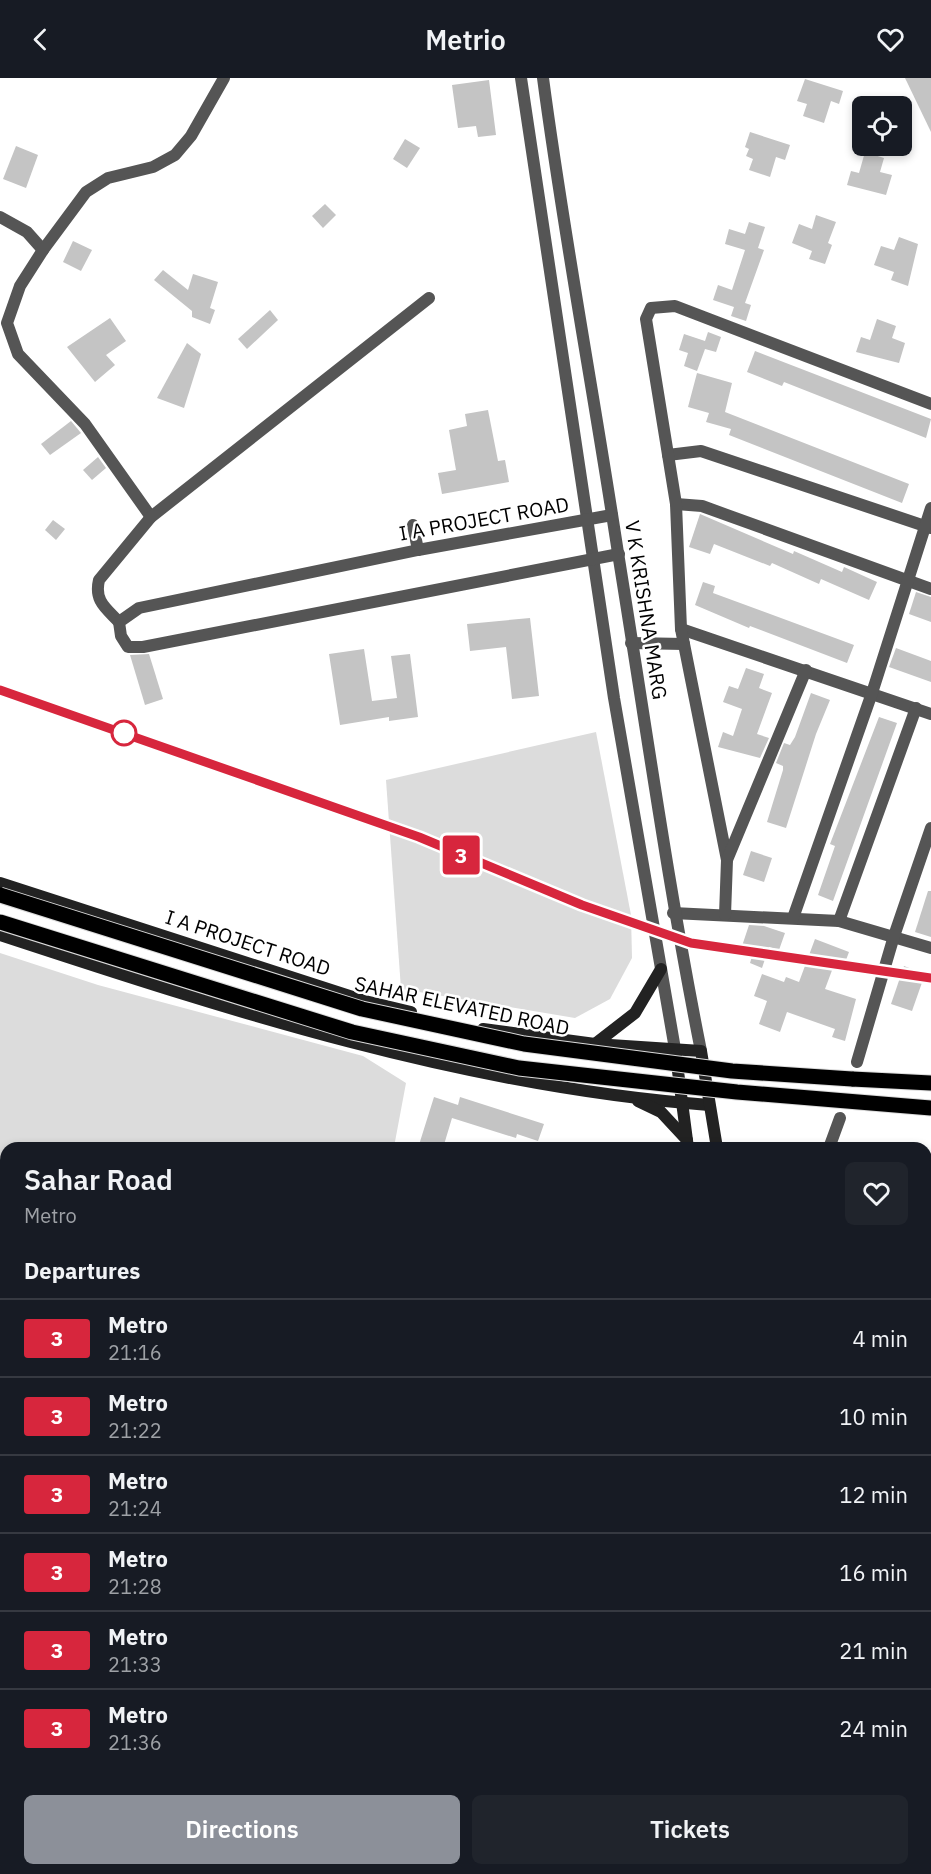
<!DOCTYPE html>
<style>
body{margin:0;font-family:"IBM Plex Sans",sans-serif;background:#20242c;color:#f1f3f6;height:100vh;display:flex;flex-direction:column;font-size:22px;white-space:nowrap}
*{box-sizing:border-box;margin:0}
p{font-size:20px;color:#9ea1a6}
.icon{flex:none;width:33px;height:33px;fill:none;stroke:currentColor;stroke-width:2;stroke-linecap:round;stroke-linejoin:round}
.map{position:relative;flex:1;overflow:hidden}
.details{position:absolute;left:0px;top:1064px;width:932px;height:734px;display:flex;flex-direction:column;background:#171b24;border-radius:18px 18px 0 0;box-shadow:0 3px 9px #0003}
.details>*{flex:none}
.badge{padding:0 12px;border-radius:4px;font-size:21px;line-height:39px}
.controls{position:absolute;left:852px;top:18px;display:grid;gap:12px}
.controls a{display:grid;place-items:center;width:60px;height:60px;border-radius:9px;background:#171b24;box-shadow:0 3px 9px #0003;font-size:30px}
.map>.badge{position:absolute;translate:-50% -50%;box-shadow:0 0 0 3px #fff}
h2{padding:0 24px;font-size:22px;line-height:54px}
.round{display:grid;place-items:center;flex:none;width:63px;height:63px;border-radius:9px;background:#20242c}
.summary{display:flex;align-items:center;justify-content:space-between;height:102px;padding:0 24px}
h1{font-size:28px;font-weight:600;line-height:45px}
.action{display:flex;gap:12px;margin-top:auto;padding:12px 24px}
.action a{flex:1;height:69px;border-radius:9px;background:#8c9099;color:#fff;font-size:24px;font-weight:600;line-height:69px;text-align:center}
.action a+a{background:#20242c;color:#f1f3f6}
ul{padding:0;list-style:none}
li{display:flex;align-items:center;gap:18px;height:78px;padding:0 24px;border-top:2px solid #363941}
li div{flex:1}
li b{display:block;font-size:22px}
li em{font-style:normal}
li .badge{min-width:66px;font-weight:700;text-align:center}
header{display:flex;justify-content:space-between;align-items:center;height:78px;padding:0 24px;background:#171b24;font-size:27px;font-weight:600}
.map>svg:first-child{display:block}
.green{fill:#dcdcdc}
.building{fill:#c4c4c4}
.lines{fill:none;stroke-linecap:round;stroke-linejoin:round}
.primary-casing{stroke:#dbdbdb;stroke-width:17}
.minor{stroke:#555;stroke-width:12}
.tertiary{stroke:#555;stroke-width:12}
.secondary{stroke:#222;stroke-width:12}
.primary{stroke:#000;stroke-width:15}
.primary-bridge-casing{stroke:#dbdbdb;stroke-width:17;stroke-linecap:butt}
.primary-bridge{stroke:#000;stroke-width:15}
.line-casing{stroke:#fff;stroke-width:14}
.line{stroke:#d7263d;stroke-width:9}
.stop-dot{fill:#fff;stroke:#d7263d;stroke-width:3}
.labels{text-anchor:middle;stroke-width:5;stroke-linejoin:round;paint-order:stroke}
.street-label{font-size:20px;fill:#000;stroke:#fff}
</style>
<header><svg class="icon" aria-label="back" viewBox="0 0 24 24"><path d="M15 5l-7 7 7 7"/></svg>Metrio<svg class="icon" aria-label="heart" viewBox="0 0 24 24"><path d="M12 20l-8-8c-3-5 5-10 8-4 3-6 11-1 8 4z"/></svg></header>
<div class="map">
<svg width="931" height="1796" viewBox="0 0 931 1796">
<rect width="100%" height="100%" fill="#fff"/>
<g class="green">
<path d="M 596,654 L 631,837 L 632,880 L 610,921 L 575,940 L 401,911 L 386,702 Z"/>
<path d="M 0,875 L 98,907 L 363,978 L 406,1005 L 394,1069 L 6,1070 L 6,1501 L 0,1499 Z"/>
</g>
<g class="building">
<path d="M 905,0 L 931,0 L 931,54 Z"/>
<path d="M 805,1 L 843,13 L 839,26 L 831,23 L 824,45 L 803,38 L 807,26 L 797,23 Z"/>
<path d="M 489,2 L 496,57 L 478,59 L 476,48 L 458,50 L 452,7 Z"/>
<path d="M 750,54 L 790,67 L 785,82 L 776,79 L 770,99 L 749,92 L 753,81 L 746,78 L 749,71 L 745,69 Z"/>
<path d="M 405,61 L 420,70 L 407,90 L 393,81 Z"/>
<path d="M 16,68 L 38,77 L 26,110 L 3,101 Z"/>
<path d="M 865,74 L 884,80 L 880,94 L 892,97 L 886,117 L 847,107 L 851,93 L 859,95 Z"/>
<path d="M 325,126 L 336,137 L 323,150 L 312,138 Z"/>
<path d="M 816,137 L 836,144 L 828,165 L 832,167 L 825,186 L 809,181 L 812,173 L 792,165 L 799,146 L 812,151 Z"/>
<path d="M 749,144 L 765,149 L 758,170 L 764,172 L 745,225 L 751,227 L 746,243 L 731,238 L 734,229 L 713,222 L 718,207 L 732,212 L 745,172 L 725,166 L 729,151 L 745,156 Z"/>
<path d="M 899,159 L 918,166 L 908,208 L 891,202 L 894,194 L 874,187 L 881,168 L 894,172 Z"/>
<path d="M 73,163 L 92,172 L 81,193 L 63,184 Z"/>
<path d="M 163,192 L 188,212 L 193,196 L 218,204 L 210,230 L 215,232 L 210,246 L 192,239 L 192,233 L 154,202 Z"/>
<path d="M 270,232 L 278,242 L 247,271 L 238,261 Z"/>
<path d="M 110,240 L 126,263 L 106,277 L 115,287 L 95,304 L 67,269 Z"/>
<path d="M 877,241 L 896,248 L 892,260 L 905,265 L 899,285 L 856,274 L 861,259 L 870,262 Z"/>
<path d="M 708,254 L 721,259 L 716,274 L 705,271 L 697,293 L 684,288 L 688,275 L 679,272 L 684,256 L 705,263 Z"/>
<path d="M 187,265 L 201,276 L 184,330 L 157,320 Z"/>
<path d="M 755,273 L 931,341 L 926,360 L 784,304 L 782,308 L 747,294 Z"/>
<path d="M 697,295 L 732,305 L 725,334 L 909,406 L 902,425 L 729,357 L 731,351 L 706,344 L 709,335 L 688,329 Z"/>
<path d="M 488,332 L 498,383 L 505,382 L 509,404 L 442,416 L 438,395 L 456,392 L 449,352 L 467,348 L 465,336 Z"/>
<path d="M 71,343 L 81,355 L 50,377 L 41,366 Z"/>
<path d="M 98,379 L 106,390 L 92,402 L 83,392 Z"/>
<path d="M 700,436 L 793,476 L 794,473 L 842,494 L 844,489 L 877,504 L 869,522 L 821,501 L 819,506 L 772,485 L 770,488 L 714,466 L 710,476 L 689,469 Z"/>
<path d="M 53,442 L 65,451 L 56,462 L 45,452 Z"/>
<path d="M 703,504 L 715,508 L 713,515 L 854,567 L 847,585 L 750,548 L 749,550 L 695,527 Z"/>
<path d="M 916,514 L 931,519 L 931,544 L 909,536 Z"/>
<path d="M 530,540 L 539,618 L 512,621 L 506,569 L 470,573 L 467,546 Z"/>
<path d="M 896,570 L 931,583 L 931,604 L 889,589 Z"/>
<path d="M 364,571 L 372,623 L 397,620 L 391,578 L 410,576 L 418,639 L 389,643 L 389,639 L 340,647 L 329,576 Z"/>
<path d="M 149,576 L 163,621 L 145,627 L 130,577 Z"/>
<path d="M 746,590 L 764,596 L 759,610 L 772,615 L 757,656 L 769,660 L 760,680 L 718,669 L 723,654 L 733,658 L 742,631 L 723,624 L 729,608 L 738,611 Z"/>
<path d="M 811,615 L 830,622 L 816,656 L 786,750 L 767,744 L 783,692 L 783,688 L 776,685 L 784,665 L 790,667 L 795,659 Z"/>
<path d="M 879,639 L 897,645 L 833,823 L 818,817 L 835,768 L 830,766 Z"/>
<path d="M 751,773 L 772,780 L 764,804 L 743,797 Z"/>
<path d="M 928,813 L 931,813 L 931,859 L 915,854 Z"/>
<path d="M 749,847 L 764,848 L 785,855 L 779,872 L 769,869 L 762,890 L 750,885 L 754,872 L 742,868 Z"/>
<path d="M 815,861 L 849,874 L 843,890 L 834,887 L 825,911 L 856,921 L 845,963 L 832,959 L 835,951 L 787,934 L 780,954 L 759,946 L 767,923 L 754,918 L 762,896 L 784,904 L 786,899 L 799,904 Z"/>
<path d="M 904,888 L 925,896 L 912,933 L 891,926 Z"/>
<path d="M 434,1019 L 458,1027 L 460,1019 L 544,1046 L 538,1063 L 517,1056 L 516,1060 L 452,1040 L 443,1070 L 418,1070 Z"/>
</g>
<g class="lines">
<g class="primary-casing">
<path id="primary" d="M 852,1001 L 931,1005"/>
</g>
<g class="minor">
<path d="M 0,139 L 27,154 L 43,172"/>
<path d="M 668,377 L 701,373 L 931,450"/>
<path d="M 676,426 L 702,428 L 931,511"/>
<path d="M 151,439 L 85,346 L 18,276 L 7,245 L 20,208 L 43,172 L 86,114 L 108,100 L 153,89 L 175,77 L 191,58 L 224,0"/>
<path d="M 413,447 L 418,472"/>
<path d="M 119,544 C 106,530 94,523 99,502 L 151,439 L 429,220"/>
<path d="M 681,551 L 931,636"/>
<path d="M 631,565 L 684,566"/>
<path d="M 727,782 L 681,551 L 676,426 L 646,241 L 651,230 L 675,228 L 931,326"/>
<path d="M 673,835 L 839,843 L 916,630"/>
<path d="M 725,837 L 727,782 L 806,592"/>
<path d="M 793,840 L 872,615 L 931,430"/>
<path d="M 839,843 L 931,870"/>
<path d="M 857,984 L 894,858 L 931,750"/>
<path d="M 829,1070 L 840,1040"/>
<path d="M 926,1232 L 931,1233"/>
<path d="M 926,1326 L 931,1317"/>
<path d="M 0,1676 L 6,1678"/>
<path d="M 275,1791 L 298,1796"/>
<path d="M 161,1796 L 166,1791"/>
<path d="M 359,1796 L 360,1791"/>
<path d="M 577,1796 L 579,1791"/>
<path d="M 651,1796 L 652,1791"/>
</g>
<g class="tertiary">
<path d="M 521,0 L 614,620 L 675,971"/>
<path d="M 543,0 C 564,159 594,316 618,475 C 645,641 668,808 701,973"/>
<path d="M 612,437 L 418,472 L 139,530 L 119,544 L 121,558 L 128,569 L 143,569 L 619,476"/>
</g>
<g class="secondary">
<path d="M 0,805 L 365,923 L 411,934"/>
<path d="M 0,857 C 231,933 465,1009 709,1027"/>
<path d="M 483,951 L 595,966 L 701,973 L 717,1070"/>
<path d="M 595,966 L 635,935 L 661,891"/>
<path d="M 676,978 L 688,1070"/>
<path d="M 638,1023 L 661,1034 L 687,1062"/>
<path d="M 857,1791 L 859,1796"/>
<path d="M 895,1791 L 897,1796"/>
</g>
<use href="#primary" class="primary"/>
<g class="primary-bridge-casing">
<g id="primary-bridge">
<path d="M 0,817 L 362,931 L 524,966 L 732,993 L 852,1001"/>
<path d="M 0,844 L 352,954 L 519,990 L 737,1014 L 931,1030"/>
</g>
</g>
<use href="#primary-bridge" class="primary-bridge"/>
</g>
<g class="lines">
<g class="line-casing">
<path id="line" d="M 0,612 L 419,759 L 582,827 L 691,865 L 931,900"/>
</g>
<use href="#line" class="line"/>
</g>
<circle class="stop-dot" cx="124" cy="655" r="12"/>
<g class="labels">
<g class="street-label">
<text transform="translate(484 441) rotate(-10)" y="7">I A PROJECT ROAD</text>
<text transform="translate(646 532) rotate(81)" y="7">V K KRISHNA MARG</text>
<text transform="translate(248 865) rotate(18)" y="7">I A PROJECT ROAD</text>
<text transform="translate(462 928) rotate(12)" y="7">SAHAR ELEVATED ROAD</text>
</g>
</g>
</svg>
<div class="controls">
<a><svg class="icon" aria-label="locate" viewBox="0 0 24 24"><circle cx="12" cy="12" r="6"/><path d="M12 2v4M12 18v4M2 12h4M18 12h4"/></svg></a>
</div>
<b class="badge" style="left:461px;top:777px;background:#d7263d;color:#fff">3</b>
<section class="details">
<div class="summary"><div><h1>Sahar Road</h1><p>Metro</p></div><a class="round"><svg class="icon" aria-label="heart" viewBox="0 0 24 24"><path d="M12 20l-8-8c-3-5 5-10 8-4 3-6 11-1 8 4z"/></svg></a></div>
<h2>Departures</h2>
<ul>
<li><span class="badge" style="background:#d7263d;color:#fff">3</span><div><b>Metro</b><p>21:16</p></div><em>4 min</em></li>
<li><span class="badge" style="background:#d7263d;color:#fff">3</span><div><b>Metro</b><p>21:22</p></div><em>10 min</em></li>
<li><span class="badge" style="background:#d7263d;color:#fff">3</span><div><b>Metro</b><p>21:24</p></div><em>12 min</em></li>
<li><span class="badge" style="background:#d7263d;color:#fff">3</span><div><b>Metro</b><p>21:28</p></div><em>16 min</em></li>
<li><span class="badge" style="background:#d7263d;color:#fff">3</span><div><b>Metro</b><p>21:33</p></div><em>21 min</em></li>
<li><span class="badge" style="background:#d7263d;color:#fff">3</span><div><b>Metro</b><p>21:36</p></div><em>24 min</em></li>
</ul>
<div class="action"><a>Directions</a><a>Tickets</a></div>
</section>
</div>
